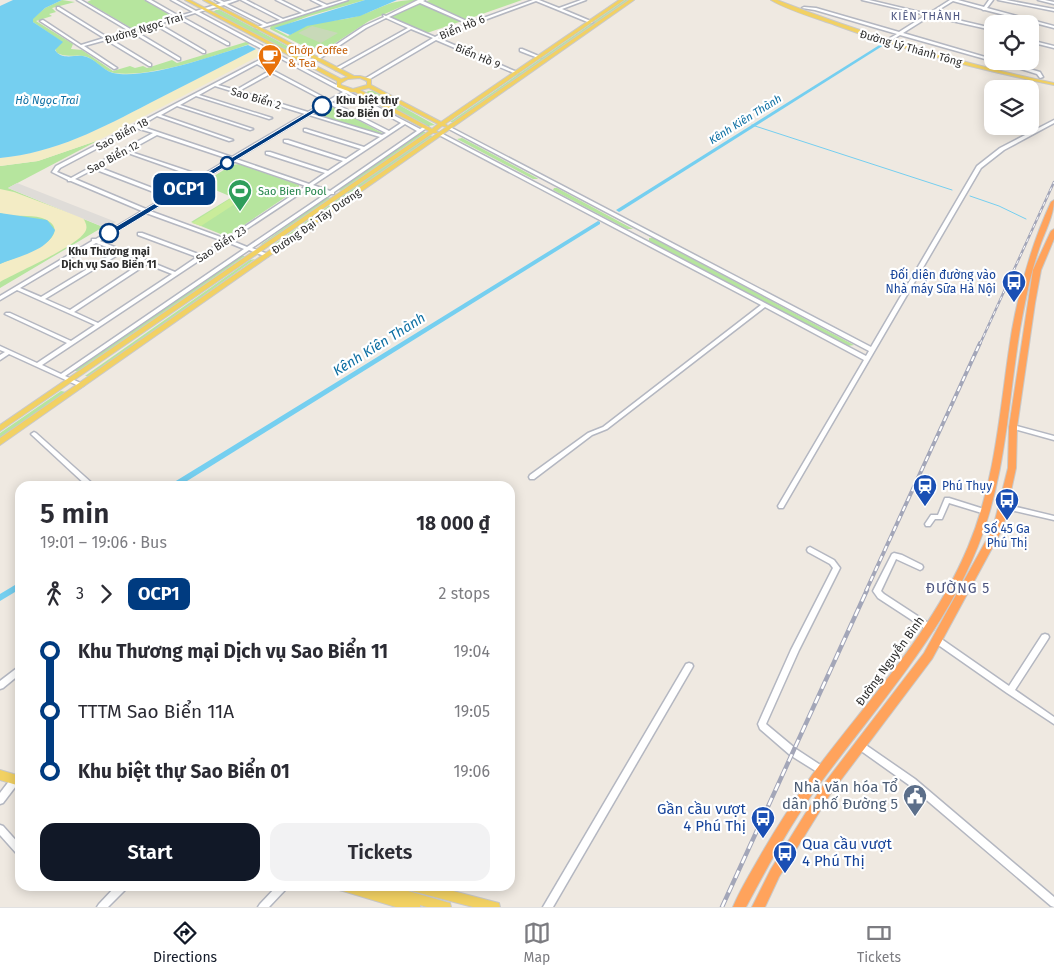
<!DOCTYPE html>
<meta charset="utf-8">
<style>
body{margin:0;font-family:"Fira Sans",sans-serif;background:#f2f2f3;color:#2b2b33;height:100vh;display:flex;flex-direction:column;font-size:19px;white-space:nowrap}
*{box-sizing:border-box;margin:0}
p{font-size:16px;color:#7c7c81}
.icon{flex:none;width:28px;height:28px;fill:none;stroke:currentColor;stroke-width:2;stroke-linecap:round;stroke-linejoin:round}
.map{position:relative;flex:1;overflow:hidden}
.panel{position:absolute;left:15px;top:481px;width:500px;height:410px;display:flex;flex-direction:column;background:#fff;border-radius:15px;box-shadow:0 2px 12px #0003}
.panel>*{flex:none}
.badge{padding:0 10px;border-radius:8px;font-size:18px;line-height:32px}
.controls{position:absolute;left:984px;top:15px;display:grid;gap:10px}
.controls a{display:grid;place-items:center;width:55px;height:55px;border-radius:10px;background:#fff;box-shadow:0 2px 12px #0003;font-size:25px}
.map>.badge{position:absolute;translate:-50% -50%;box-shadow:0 0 0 2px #fff}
.legs{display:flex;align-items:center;gap:8px;height:55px;padding:0 25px;font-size:16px}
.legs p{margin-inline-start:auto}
.summary{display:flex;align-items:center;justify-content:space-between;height:85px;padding:0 25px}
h1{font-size:28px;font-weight:600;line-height:38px}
.button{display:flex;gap:10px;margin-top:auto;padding:10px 25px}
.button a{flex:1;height:58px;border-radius:15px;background:#111827;color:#fff;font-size:20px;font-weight:600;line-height:58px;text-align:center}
.button a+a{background:#f2f2f3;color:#2b2b33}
ul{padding:0 25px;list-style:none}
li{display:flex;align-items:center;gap:18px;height:60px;font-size:19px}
li i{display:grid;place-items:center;width:8px;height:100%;margin:0 6px;background:currentColor}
li i::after{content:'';width:12px;height:12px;margin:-6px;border:4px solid;border-radius:50%;background:#fff}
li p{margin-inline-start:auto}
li:first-child i{background:linear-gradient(#0000 50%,currentColor 0)}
li:last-child i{background:linear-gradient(currentColor 50%,#0000 0)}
.menu{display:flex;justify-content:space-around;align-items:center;height:70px;border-top:1px solid #e1e1e2;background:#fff;font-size:14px;color:#7c7c81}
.menu a{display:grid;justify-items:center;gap:2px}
.menu .active{color:#111827}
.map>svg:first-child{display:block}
.green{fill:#b6e59e}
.sand{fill:#f3ecc5}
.cemetery{fill:#c8d9b8}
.pitch{fill:#c9ec9a}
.plaza{fill:#dfdcd8}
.water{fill:#75cff0}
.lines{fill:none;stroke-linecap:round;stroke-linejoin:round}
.stream{stroke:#75cff0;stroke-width:1}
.canal{fill:#75cff0;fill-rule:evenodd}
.minor-casing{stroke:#b4b7c1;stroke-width:3}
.major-casing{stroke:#c9c9c9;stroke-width:2}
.highway-casing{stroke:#c9c9c9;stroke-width:2}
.minor{fill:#fff;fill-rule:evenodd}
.major{fill:#f2d163;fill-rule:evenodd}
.highway{fill:#ffa35c;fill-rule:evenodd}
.rail-far2-casing{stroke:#a3a6b8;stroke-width:2.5}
.rail-far1-casing{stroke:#a3a6b8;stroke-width:4}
.rail-casing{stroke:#a3a6b8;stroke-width:4.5}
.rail-far2{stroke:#fff;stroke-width:1;stroke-dasharray:4;stroke-linecap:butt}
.rail-far1{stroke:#fff;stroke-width:2;stroke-dasharray:5.5;stroke-linecap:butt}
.rail{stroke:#fff;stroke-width:2.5;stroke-dasharray:8;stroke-linecap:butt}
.line-1{fill:#003b80;stroke:#fff}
.stop-1-dot{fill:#fff;stroke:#003b80;stroke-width:2.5}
.labels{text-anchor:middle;stroke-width:4.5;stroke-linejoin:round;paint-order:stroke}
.far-neighbourhood-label{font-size:11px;letter-spacing:1px;fill:#4d5680;stroke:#fff}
.far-street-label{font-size:11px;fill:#2e2e2e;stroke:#fff}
.far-food-label{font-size:11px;fill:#c56008;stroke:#fff;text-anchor:start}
.far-water-label{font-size:11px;font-style:italic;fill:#0d6fa3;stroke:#fff}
.far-stop-label{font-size:11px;font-weight:bold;fill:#2e2e2e;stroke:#fff;text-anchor:start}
.far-leisure-label{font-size:11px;fill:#27864d;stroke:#fff;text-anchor:start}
.transit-label{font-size:12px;fill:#164399;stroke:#fff;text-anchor:end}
.street-label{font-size:12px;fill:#2e2e2e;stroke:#fff}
.water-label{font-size:14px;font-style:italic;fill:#0d6fa3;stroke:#fff}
.neighbourhood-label{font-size:14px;letter-spacing:1px;fill:#4d5680;stroke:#fff}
.near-service-label{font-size:15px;fill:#4e5e75;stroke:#fff;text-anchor:end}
.near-transit-label{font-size:15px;fill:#164399;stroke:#fff;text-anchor:end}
</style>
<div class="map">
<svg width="1054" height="907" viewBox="0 0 1054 907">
<rect width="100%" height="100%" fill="#efe9e1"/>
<g class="green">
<path d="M 62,0 L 75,2 L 52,8 L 56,12 L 49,14 L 52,16 L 36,21 L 73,44 L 71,49 L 82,50 L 113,71 L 130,66 L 135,68 L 143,66 L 147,68 L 172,60 L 177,63 L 246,42 L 250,44 C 214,56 151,78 114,73 C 102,71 95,58 84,56 C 75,54 67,58 57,53 L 55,49 L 62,42 L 33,22 L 32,19 L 45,8 Z"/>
<path d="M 91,0 L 144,0 L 172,16 L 131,28 L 87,2 Z"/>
<path d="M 350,0 L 365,0 L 309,16 L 275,29 L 288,36 C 295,32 301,27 309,25 C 323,20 340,21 354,17 C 381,10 385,0 416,0 L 369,21 L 323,51 L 313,51 L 270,29 L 271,25 Z"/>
<path d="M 430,0 L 522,0 L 465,20 L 423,2 Z"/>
<path d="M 625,0 L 629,0 L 454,122 L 450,122 Z"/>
<path d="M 421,3 L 462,21 L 427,33 L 392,18 L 392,15 Z"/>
<path d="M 216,10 L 220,10 L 306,56 L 300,58 L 213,12 Z"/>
<path d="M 368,91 L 374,91 L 435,125 L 428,126 L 366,93 Z"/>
<path d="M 326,107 L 334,107 L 384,134 L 381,135 L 320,116 L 317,113 Z"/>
<path d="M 422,132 L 426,132 L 342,191 L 338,190 Z"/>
<path d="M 429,135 L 433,136 L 273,248 L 269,248 Z"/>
<path d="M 462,138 L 537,178 L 538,179 L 533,179 L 457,139 Z"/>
<path d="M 99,140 L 8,188 L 103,227 L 0,288 L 0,166 L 38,161 Z"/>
<path d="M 239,164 L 299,185 L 299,188 L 232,233 L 223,235 L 191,222 L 232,197 L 201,184 L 232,165 Z"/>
<path d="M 554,188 L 557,188 L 633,229 L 627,229 L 553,190 Z"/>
<path d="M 327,197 L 331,198 L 264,244 L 260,245 Z"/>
<path d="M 649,238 L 653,238 L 854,345 L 848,346 L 649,241 Z"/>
<path d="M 240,256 L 245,256 L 80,371 L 74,371 Z"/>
<path d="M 255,259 L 90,376 L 85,376 L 250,260 Z"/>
<path d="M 61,391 L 66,392 L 0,438 L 0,433 Z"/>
</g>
<g class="sand">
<path d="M 256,49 L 261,55 L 99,140 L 38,161 L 0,166 L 0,158 C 55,153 102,128 150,103 C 185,85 221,67 256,49 Z"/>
<path d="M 0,189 L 14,192 L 83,218 C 86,223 88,227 85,232 C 76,247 17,272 0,282 L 0,264 C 12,258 60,245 54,227 C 52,222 47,220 42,218 C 28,214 14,218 0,213 Z"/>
</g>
<path class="cemetery" d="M 312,26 L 338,33 L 321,43 L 298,33 Z"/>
<path class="pitch" d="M 233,197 L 241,200 L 201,226 L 192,223 Z"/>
<path class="plaza" d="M 17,183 L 116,222 L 106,228 L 8,188 Z"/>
<g class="water">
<path d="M 13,0 L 62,0 L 45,8 L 33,19 L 33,22 L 63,42 L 55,50 C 61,60 73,55 83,56 C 94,57 102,70 113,73 C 147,80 215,55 248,45 L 256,49 C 221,67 185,85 150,103 C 102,128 55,153 0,158 L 0,6 Z"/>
<path d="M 365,0 L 397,0 L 360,16 L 307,26 L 290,35 L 274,28 Z"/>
<path d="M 0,213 L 47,220 L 55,230 C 49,251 18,256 0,264 Z"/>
</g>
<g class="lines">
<g class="stream">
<path d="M 752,125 L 952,190"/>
<path d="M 970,196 L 999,206 L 1026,219"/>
</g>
<g class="canal">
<path d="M 881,44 L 884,45 L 621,211 L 619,212 L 616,210 Z"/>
<path d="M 598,221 L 600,222 L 600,224 L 179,486 L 171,486 L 171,484 Z"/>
<path d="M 20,582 L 20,589 L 0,601 L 0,594 Z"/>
</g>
<g class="minor-casing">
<g id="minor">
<path d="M 77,0 L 81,0 L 132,30 L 176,17 L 146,0 L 151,0 L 179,16 L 193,12 L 171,0 L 176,0 L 196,11 L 221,3 L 215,0 L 220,0 L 224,2 L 232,0 L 238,0 L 227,4 L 267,24 L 280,20 L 241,0 L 246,0 L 283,19 L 302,13 L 276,0 L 281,0 L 305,12 L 323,6 L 311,0 L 316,0 L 327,5 L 343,0 L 348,0 L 258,29 L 256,28 L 257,27 L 263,25 L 224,5 L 199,12 L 274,52 L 280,49 L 282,49 L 282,51 L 277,54 L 346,90 L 348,90 L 349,92 L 420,129 L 425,126 L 428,127 L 334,192 L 334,194 L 331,194 L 252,248 L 268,254 L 268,256 L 264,256 L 249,250 L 65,376 L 83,384 L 84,385 L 81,387 L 9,354 L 0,360 L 0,355 L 5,352 L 0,350 L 0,346 L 37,363 L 67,343 L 5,314 L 6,313 L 10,313 L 71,341 L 95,325 L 17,290 L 0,300 L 0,296 L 92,241 L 92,239 L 96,239 L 142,211 L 71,181 L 68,181 L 68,180 L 52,172 L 56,166 L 271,54 L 195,13 L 182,17 L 229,43 L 229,45 L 227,45 L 178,18 L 159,24 L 205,51 L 205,53 L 203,53 L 155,25 L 135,31 L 180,58 L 180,60 L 178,60 L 131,32 L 110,39 L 151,64 L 151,66 L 149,66 L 106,40 L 84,46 L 117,68 L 114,69 L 40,21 L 43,20 L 81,45 L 104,38 L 57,9 L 57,7 L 59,7 L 107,37 L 129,31 ZM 274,55 L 343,92 L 308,112 L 239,91 L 272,73 L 325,101 L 327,101 L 327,99 L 259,63 ZM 257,64 L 269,71 L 236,90 L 218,85 ZM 215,86 L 305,114 L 232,157 L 140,126 L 157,116 L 229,141 L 233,140 L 161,115 L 177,106 L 250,130 L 253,129 L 180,105 L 196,96 L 269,119 L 272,118 L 199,95 ZM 346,93 L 401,123 L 389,131 L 332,102 ZM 329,104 L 386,133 L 382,135 L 312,114 ZM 309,115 L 380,137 L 364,147 L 306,129 L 304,129 L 304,131 L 361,149 L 346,159 L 288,140 L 284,140 L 284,142 L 343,161 L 328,171 L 270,152 L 266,152 L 266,154 L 325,173 L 309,184 L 236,159 ZM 405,124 L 417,131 L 330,191 L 313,185 ZM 136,128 L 153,133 L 71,178 L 57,172 L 60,168 ZM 157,135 L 229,159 L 146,209 L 75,179 L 94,169 L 164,196 L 168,196 L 168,194 L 98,167 L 125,152 L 196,177 L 200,177 L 200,175 L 128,151 ZM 233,161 L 306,186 L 226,239 L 150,211 ZM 310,187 L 327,193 L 247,247 L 230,240 ZM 146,213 L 223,241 L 201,255 L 142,233 L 138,233 L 138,235 L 197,257 L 175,272 L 100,241 ZM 227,242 L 244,249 L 61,374 L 42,365 ZM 96,243 L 117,251 L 41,297 L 20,288 ZM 121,253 L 143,262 L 70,310 L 45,299 ZM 147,264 L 172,274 L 98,323 L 74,312 Z"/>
<path d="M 418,0 L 425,0 L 423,1 L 469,22 L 466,23 L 420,3 L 389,17 L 435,37 L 442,33 L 533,0 L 539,0 L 559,8 L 581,0 L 586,0 L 562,9 L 593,22 L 590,23 L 536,1 L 444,35 L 438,38 L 517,72 L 518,73 L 516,74 L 436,40 L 368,80 L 366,80 L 366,78 L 433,38 L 411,29 L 338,70 L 336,70 L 336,68 L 408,28 L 386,18 L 366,28 L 310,65 L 307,64 L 364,26 L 384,17 L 383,15 L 386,16 Z"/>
<path d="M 862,0 L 869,0 L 928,14 L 950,0 L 958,0 L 984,7 L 989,0 L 993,0 L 987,8 L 1054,26 L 1054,28 L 985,10 L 983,10 L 982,9 L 953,1 L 932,14 L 992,28 L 992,30 L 930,16 L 903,33 L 992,59 L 992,61 L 900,35 L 892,40 L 890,40 L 890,38 L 897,34 L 815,10 L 802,8 L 804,7 L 816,8 L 899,32 L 926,15 Z"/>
<path d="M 998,0 L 1006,0 L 1054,9 L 1054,11 Z"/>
<path d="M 1038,0 L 1045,0 L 1054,2 L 1054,4 Z"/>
<path d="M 1030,40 L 1054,46 L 1054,48 L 1030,42 Z"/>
<path d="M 520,49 L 522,49 L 541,57 L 538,58 L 520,51 Z"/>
<path d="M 995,61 L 1002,61 L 1040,72 L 1043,77 L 1040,78 L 1037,74 Z"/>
<path d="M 1054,120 L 1054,123 L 1004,150 L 981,168 L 783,508 L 779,508 L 778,506 L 864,360 L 765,307 L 607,429 L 592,435 L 534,479 L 530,479 L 529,477 L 530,475 L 588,433 L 603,427 L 761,305 L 439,135 L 439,133 L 441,133 L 866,356 L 869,351 L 447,128 L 450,127 L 871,347 L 977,166 L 1000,148 Z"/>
<path d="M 1013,425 L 1054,436 L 1054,440 L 1011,428 L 1010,427 Z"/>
<path d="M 34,432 L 36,433 L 93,484 L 94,486 L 87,486 L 32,435 L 31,434 Z"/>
<path d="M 945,498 L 949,498 L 987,510 L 988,512 L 987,514 L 985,514 L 949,503 L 942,519 L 935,519 L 930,526 L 926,526 L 925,524 L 931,515 L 938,515 Z"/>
<path d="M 1002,504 L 1004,504 L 1054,516 L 1054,520 L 1002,508 L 1001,506 Z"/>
<path d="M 810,547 L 834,560 L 840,568 L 799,650 L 766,724 L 796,749 L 825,768 L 826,771 L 825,774 L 822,775 L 790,755 L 760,729 L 758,724 L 791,650 L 833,568 L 830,564 L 808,552 L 807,550 L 808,548 Z"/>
<path d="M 894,553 L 902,555 L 922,565 L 923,567 L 922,569 L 920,570 L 896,559 L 881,591 L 884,594 L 933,626 L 934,628 L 933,630 L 930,631 L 927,630 L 878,598 L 873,591 L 892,554 Z"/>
<path d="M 1045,634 L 1048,635 L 1049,637 L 1048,639 L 1015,690 L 1054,717 L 1054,724 L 1007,693 L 934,642 L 933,640 L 934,638 L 937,637 L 940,638 L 1009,686 L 1042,635 Z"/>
<path d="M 689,663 L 692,664 L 693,666 L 692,668 L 553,907 L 543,907 L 686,664 Z"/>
<path d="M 20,667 L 20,674 L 3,688 L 0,689 L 0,681 L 17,668 Z"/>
<path d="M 860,741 L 915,779 L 1054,897 L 1054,907 L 1051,906 L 909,785 L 857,748 L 856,745 L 857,742 Z"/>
<path d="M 16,775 L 19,776 L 20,779 L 19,782 L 3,803 L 0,804 L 0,793 L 13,776 Z"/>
<path d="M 0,825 L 3,826 L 20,845 L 20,855 L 17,854 L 0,835 Z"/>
<path d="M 116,886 L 127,886 L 126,889 L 108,907 L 97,907 L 99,904 Z"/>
<path d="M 277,886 L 287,886 L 286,889 L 269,907 L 258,907 L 260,904 Z"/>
</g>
</g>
<g class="major-casing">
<g id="major">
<path d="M 185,0 L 190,0 L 341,79 L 348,77 L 203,0 L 208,0 L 354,76 L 360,76 L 371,79 L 371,85 L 441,122 L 619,0 L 624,0 L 445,124 L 448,126 L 447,127 L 442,126 L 436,131 L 438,132 L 437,133 L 433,133 L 0,431 L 0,425 L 429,131 L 355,92 L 351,92 L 337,87 L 337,81 ZM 360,78 L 367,81 L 367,85 L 353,89 L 341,85 L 341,83 L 348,79 ZM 369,88 L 438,124 L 432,129 L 360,90 Z"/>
<path d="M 629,0 L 634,0 L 0,445 L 0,438 Z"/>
<path d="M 771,0 L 777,0 C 867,35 959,63 1054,83 L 1054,85 C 980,70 906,51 835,25 C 815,18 788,10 771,0 Z"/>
<path d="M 0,770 L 20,776 L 20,786 L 0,780 Z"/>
<path d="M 338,886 L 362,886 L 366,887 L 366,886 L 391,886 L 446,902 L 450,903 L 451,907 L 427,907 L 420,905 L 420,907 L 396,907 L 343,891 L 339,890 Z"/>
<path d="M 407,886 L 434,886 L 495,902 L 499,903 L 500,907 L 473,907 L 412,891 L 408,890 Z"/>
</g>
</g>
<g class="highway-casing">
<g id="highway">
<path d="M 1054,200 C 1054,216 1044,233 1039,249 C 1030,275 1025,302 1020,329 C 1008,402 1006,476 978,546 C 943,634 877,706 821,782 C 792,821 769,864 746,907 L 733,907 C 740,890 750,874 759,858 C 775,830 793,802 812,775 C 867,701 932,633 968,547 C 997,478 1000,403 1012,330 C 1020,286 1032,243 1051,202 Z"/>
<path d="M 1054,229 L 1054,239 L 1041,270 L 1035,303 L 1017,427 L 1016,468 L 1003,528 L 932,659 L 831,793 L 779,877 L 765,907 L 752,907 L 771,869 L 823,785 L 924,653 L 993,528 L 1008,468 L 1009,427 L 1033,270 L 1051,231 Z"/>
</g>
</g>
<use href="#minor" class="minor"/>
<use href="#major" class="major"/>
<use href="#highway" class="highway"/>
<g class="rail-far2-casing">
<path id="rail-far2" d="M 980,344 L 1054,182"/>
</g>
<g class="rail-far1-casing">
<path id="rail-far1" d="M 866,591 L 980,343"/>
</g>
<g class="rail-casing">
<path id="rail" d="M 722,907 L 867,590"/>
</g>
<use href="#rail-far2" class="rail-far2"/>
<use href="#rail-far1" class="rail-far1"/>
<use href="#rail" class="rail"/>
</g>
<path class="line-1" d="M 322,104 L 324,107 L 112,235 L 105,233 Z"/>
<defs>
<g id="cafe-pin" transform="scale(1.25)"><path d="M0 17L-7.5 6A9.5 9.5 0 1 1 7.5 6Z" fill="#e8710a" stroke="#fff"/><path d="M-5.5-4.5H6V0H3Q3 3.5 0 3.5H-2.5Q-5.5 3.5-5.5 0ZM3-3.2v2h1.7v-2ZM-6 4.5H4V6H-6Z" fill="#fff"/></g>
<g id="stadium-pin" transform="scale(1.25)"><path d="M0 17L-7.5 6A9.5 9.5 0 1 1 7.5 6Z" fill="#2e9e5b" stroke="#fff"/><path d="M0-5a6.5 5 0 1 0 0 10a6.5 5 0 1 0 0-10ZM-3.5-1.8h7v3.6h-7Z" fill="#fff"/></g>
<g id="bus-pin" transform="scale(1.25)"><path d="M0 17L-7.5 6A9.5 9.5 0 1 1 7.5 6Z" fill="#1a4fb4" stroke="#fff"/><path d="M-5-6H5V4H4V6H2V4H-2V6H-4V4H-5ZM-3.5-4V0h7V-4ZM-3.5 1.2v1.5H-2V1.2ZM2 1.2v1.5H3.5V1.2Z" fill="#fff"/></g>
<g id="station-pin" transform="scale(1.25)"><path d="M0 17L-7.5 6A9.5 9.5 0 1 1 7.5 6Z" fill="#1a4fb4" stroke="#fff"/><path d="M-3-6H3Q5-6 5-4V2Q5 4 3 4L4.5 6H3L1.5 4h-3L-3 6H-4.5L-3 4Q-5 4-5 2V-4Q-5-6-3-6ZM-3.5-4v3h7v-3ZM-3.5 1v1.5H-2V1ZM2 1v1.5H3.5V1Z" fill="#fff"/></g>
<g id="civic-pin" transform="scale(1.25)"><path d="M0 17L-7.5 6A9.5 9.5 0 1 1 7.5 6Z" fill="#5c6f8a" stroke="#fff"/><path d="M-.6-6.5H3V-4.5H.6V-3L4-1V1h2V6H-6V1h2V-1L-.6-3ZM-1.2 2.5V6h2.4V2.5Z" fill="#fff"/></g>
</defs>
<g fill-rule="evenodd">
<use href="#cafe-pin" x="270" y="56"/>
<use href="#stadium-pin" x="240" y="191"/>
<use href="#bus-pin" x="1014" y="282"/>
<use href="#station-pin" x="925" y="486"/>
<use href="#bus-pin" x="1007" y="500"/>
<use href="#civic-pin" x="915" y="796"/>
<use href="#bus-pin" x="763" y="818"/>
<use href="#bus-pin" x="785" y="853"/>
</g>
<g class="stop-1-dot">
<circle cx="322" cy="106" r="9"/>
<circle cx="227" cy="163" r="6"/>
<circle cx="109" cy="233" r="9"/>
</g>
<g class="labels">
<g class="far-neighbourhood-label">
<text x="926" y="20">KIÊN THÀNH</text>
</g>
<g class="far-street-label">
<text transform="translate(462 27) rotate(-22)" y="4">Biển Hồ 6</text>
<text transform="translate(144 28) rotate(-17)" y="4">Đường Ngọc Trai</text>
<text transform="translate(911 48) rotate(16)" y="4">Đường Lý Thánh Tông</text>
<text transform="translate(478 56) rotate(23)" y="4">Biển Hồ 9</text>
<text transform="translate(256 98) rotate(17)" y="4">Sao Biển 2</text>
<text transform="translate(122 134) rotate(-28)" y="4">Sao Biển 18</text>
<text transform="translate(113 157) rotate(-28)" y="4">Sao Biển 12</text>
<text transform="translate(316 221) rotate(-35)" y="4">Đường Đại Tây Dương</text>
<text transform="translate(221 244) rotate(-33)" y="4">Sao Biển 23</text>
</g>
<g class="far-food-label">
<text x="288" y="54">Chớp Coffee<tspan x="288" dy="13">&amp; Tea</tspan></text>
</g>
<g class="far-water-label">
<text x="47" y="104">Hồ Ngọc Trai</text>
<text transform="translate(745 119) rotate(-32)" y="4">Kênh Kiên Thành</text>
</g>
<g class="far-stop-label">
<text x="336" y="104">Khu biệt thự<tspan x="336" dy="13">Sao Biển 01</tspan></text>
<text x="109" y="255" text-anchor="middle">Khu Thương mại<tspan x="109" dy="13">Dịch vụ Sao Biển 11</tspan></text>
</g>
<g class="far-leisure-label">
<text x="258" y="195">Sao Bien Pool</text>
</g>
<g class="transit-label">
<text x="996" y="279">Đối diện đường vào<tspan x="996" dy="14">Nhà máy Sữa Hà Nội</tspan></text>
<text x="942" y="490" text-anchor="start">Phú Thụy</text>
<text x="1007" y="533" text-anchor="middle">Số 45 Ga<tspan x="1007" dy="14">Phú Thị</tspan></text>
</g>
<g class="street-label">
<text transform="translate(890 661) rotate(-54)" y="4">Đường Nguyễn Bình</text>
</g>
<g class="water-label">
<text transform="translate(379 344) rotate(-32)" y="5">Kênh Kiên Thành</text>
</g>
<g class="neighbourhood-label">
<text x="958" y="593">ĐƯỜNG 5</text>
</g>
<g class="near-service-label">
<text x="898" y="792">Nhà văn hóa Tổ<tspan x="898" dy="17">dân phố Đường 5</tspan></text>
</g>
<g class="near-transit-label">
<text x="746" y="814">Gần cầu vượt<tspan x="746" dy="17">4 Phú Thị</tspan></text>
<text x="802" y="849" text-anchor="start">Qua cầu vượt<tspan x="802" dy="17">4 Phú Thị</tspan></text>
</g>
</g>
</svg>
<div class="controls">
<a><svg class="icon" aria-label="locate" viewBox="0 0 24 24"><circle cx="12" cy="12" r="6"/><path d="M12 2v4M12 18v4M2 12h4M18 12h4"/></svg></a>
<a><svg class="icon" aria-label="layers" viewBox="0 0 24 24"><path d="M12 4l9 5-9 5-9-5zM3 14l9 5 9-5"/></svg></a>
</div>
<b class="badge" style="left:184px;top:189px;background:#003b80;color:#fff">OCP1</b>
<section class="panel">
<div class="summary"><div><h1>5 min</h1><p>19:01 – 19:06 · Bus</p></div><b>18 000 ₫</b></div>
<div class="legs"><svg class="icon" aria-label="walk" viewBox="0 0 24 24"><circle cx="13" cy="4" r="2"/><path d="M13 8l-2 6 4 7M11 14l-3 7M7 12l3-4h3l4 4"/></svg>3<svg class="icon" aria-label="forward" viewBox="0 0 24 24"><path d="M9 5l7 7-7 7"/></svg><b class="badge" style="background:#003b80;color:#fff">OCP1</b><p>2 stops</p></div>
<ul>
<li><i style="color:#003b80"></i><b>Khu Thương mại Dịch vụ Sao Biển 11</b><p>19:04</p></li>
<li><i style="color:#003b80"></i><span>TTTM Sao Biển 11A</span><p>19:05</p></li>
<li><i style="color:#003b80"></i><b>Khu biệt thự Sao Biển 01</b><p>19:06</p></li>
</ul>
<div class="button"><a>Start</a><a>Tickets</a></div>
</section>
</div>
<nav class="menu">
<a class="active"><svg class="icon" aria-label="directions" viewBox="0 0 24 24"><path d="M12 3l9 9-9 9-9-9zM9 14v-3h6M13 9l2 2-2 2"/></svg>Directions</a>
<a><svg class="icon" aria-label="map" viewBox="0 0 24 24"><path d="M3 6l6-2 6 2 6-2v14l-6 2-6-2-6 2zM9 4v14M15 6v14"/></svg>Map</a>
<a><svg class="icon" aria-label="tickets" viewBox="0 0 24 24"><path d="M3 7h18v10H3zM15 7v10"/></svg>Tickets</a>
</nav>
